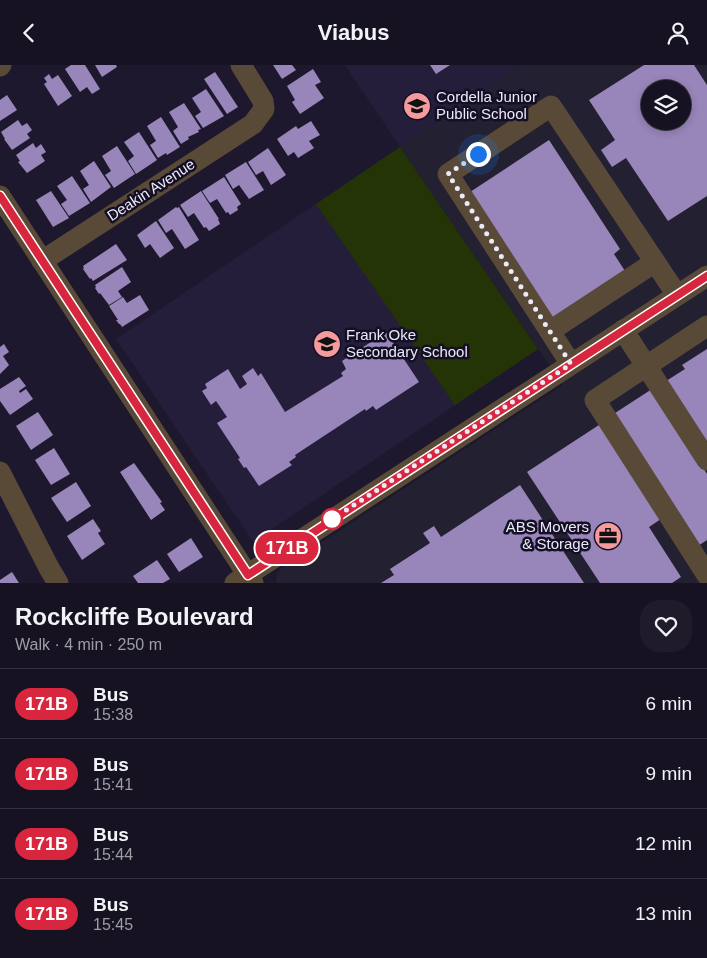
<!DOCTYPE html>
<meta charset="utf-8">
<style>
body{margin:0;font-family:Arial,sans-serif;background:#1f1b2a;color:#f1f3f6;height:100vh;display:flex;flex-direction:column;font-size:19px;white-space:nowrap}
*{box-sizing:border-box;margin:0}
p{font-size:16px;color:#9e9ea5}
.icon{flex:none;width:28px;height:28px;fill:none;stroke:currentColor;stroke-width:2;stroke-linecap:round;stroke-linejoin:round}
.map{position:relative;height:518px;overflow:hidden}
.side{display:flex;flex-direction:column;background:#161222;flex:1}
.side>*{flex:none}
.badge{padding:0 10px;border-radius:16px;font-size:18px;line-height:32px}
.tools{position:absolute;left:641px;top:15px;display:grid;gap:10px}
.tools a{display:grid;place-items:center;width:50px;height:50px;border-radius:50%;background:#161222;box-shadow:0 2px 8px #0003,0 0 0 1px #353240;font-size:25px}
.you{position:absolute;width:25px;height:25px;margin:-12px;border:4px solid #fff;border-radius:50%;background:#1a73e8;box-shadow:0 0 0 8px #1a73e833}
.map>.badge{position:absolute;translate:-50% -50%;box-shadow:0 0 0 2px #fff}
.round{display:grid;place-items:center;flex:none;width:52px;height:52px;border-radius:20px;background:#1f1b2a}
.head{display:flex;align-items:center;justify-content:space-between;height:85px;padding:0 15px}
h1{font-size:24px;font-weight:700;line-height:38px}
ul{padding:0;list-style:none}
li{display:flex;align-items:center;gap:15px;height:70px;padding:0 15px;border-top:1px solid #353240}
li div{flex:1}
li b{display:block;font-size:19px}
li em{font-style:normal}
li .badge{min-width:55px;font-weight:700;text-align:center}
header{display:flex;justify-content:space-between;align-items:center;height:65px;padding:0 15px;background:#161222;font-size:22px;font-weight:700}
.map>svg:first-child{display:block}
.industrial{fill:#232131;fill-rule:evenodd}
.built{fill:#241e3a}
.green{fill:#253406}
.building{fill:#9885b9;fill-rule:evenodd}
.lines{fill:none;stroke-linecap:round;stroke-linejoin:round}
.minor{stroke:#594a37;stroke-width:21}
.line-casing{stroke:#fff;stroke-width:11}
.line{stroke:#d7263d;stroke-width:8}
.walk{stroke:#ebeaf9;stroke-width:5;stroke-dasharray:0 9}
.stop-dot{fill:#fff;stroke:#d7263d;stroke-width:2.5}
.labels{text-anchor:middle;stroke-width:5;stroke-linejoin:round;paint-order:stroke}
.poi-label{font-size:15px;fill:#ebeaf9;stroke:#140f24;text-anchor:start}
.street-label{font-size:15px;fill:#ebeaf9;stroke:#140f24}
</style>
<header><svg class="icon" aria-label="back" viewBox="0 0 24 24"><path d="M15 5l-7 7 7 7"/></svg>Viabus<svg class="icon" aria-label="person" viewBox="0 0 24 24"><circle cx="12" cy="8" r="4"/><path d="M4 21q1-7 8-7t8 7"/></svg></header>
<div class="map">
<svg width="707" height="518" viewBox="0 0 707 518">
<rect width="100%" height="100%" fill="#1d182e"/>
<path class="industrial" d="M 521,0 L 707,0 L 707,518 L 276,518 L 277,508 L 282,503 L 563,320 L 400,82 ZM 650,24 L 682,24 L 682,56 L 650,56 Z"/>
<path class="built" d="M 345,0 L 521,0 L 400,82 L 538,284 L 253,477 L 116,274 L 400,82 Z"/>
<path class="green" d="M 400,82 L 538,284 L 455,340 L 316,139 Z"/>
<g class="building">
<path d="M 71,0 L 85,0 L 100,24 L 92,29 L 87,22 L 80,27 L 65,4 Z"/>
<path d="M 95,0 L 116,0 L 117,2 L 102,12 Z"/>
<path d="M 273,0 L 292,0 L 296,5 L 282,14 Z"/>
<path d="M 430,0 L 450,0 L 436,9 Z"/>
<path d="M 644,0 L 694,0 L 707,20 L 707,131 L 668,156 L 626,93 L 612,102 L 601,85 L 615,75 L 589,35 ZM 650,24 L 682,24 L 682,56 L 650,56 Z"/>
<path d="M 313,4 L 321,17 L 315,20 L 324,33 L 300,49 L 292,37 L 295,35 L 287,21 Z"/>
<path d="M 215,7 L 238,42 L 227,49 L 204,14 Z"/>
<path d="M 49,9 L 52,14 L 58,10 L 72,31 L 58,41 L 44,19 L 47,17 L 44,13 Z"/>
<path d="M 206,24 L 224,51 L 203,63 L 195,51 L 201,47 L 192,33 Z"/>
<path d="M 7,30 L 17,45 L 0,56 L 0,35 Z"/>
<path d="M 184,38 L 201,64 L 198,65 L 199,67 L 188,72 L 189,74 L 181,79 L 173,66 L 178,62 L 169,47 Z"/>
<path d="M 161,52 L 180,82 L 167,90 L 166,88 L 158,93 L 150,80 L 156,76 L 147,61 Z"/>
<path d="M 18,55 L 22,61 L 27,58 L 32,65 L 27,69 L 30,73 L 12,85 L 4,74 L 5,74 L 1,67 Z"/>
<path d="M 311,56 L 320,70 L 309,76 L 314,83 L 298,93 L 294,87 L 288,91 L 277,74 L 296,61 L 298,64 Z"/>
<path d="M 139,67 L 157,95 L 136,109 L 128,96 L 134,91 L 124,77 Z"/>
<path d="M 549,75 L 620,184 L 614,189 L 625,206 L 550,255 L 467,129 Z"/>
<path d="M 33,78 L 36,83 L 41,79 L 46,87 L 41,90 L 45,96 L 27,108 L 18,97 L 20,96 L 16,90 Z"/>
<path d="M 117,81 L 135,109 L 114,123 L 105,110 L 111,106 L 102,91 Z"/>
<path d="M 268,83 L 286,110 L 271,120 L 263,106 L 256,110 L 248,97 Z"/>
<path d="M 94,96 L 111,122 L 91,137 L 83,124 L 89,120 L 80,106 Z"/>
<path d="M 246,97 L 264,125 L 249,134 L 239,120 L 233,124 L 225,110 Z"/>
<path d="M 72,111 L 90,138 L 69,151 L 61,139 L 67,135 L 57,121 Z"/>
<path d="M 224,112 L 241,139 L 237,142 L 238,145 L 230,150 L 228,147 L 226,148 L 217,134 L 210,138 L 202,126 Z"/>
<path d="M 51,126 L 69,153 L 53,162 L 36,135 Z"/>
<path d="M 201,126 L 219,154 L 218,154 L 220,159 L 209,166 L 206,162 L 204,163 L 194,148 L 188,152 L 180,140 Z"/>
<path d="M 176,142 L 177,143 L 179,142 L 199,175 L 185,184 L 172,164 L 166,168 L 158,155 Z"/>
<path d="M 156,156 L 174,183 L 160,193 L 150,179 L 145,183 L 137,170 Z"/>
<path d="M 116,179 L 127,195 L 93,216 L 91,213 L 90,214 L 83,204 L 84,203 L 83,201 Z"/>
<path d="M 122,202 L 131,217 L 118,226 L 122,232 L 109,240 L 100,228 L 99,229 L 95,223 L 96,222 L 95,220 Z"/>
<path d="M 140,230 L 149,245 L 122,262 L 120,259 L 119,259 L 116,255 L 118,255 L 109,241 L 123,232 L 127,238 Z"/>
<path d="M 386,267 L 419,317 L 376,345 L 373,341 L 366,346 L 365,344 L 295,390 L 296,392 L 289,397 L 292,400 L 259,421 L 246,402 L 244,403 L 238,394 L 240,393 L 217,358 L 227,352 L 216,336 L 211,340 L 202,326 L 207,323 L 205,319 L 228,304 L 240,324 L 247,319 L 242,311 L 253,303 L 258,311 L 261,308 L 285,347 L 343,311 L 341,308 L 346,304 L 342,296 Z"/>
<path d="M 4,279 L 9,287 L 3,291 L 9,300 L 0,309 L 0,282 Z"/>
<path d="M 707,284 L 707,385 L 663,318 L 685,304 L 682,300 Z"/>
<path d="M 19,312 L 26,321 L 19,326 L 20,328 L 26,324 L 33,334 L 10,350 L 0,336 L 0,324 Z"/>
<path d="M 652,324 L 707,409 L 707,475 L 698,481 L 612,350 Z"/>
<path d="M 38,347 L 53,370 L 31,385 L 16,361 Z"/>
<path d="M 602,358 L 664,452 L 649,462 L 681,512 L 672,518 L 600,518 L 527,407 Z"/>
<path d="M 54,383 L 70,409 L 51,420 L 35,395 Z"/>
<path d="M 134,398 L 162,437 L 160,438 L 165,445 L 151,455 L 120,407 Z"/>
<path d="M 76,417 L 91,441 L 67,457 L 51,433 Z"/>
<path d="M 520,420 L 584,518 L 381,518 L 394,510 L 390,504 L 430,478 L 423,468 L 434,461 L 441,472 Z"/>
<path d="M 93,454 L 101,466 L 98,468 L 105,479 L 82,495 L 67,471 Z"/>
<path d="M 191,473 L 203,492 L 179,507 L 167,489 Z"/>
<path d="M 157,495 L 170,514 L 163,518 L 138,518 L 133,511 Z"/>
<path d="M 12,507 L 19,518 L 0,518 L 0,515 Z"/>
</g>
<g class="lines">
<g class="minor">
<path d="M 0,1 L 1,0"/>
<path d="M 0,131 L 253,518"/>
<path d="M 42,196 L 253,59 L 264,44 L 263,36 L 241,0"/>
<path d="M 707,261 L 595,335 L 707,510"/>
<path d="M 623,265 L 707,395"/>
<path d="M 550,266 L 655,197"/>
<path d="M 571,299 L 448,109 L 551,41 L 677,230"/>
<path d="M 0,407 L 49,503 L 58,518"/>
<path d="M 235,518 L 707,211"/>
</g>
</g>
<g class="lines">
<g class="line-casing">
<path id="line" d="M 0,131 L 248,510 L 707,211"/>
</g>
<use href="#line" class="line"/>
<path class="walk" d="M 332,454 L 328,457 L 571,299 L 448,109 L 478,89"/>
</g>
<defs>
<g id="school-disc" transform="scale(1.4375)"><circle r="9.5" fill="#f59b9e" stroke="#140f24"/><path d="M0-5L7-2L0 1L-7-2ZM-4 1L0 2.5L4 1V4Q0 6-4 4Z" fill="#111"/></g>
<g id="office-disc" transform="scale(1.4375)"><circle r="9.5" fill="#f59b9e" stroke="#140f24"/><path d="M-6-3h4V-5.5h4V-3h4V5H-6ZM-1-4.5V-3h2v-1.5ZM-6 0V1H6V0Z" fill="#111"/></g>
</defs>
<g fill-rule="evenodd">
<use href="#school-disc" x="417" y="41"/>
<use href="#school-disc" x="327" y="279"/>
<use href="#office-disc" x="608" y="471"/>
</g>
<circle class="stop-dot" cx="332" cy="454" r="10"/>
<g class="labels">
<g class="poi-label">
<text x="436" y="37">Cordella Junior<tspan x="436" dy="17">Public School</tspan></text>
<text x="346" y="275">Frank Oke<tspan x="346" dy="17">Secondary School</tspan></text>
<text x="589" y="467" text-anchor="end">ABS Movers<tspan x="589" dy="17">&amp; Storage</tspan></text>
</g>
<g class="street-label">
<text transform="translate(151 125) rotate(-33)" y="5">Deakin Avenue</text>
</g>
</g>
</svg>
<div class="tools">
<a><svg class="icon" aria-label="layers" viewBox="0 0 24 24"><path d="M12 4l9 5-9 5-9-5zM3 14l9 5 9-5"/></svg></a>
</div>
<div class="you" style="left:478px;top:89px"></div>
<b class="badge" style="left:287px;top:483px;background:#d7263d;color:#fff">171B</b>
</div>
<section class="side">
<div class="head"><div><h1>Rockcliffe Boulevard</h1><p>Walk · 4 min · 250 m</p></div><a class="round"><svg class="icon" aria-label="heart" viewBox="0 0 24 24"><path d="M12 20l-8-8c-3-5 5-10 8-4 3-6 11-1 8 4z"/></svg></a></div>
<ul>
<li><span class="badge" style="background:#d7263d;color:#fff">171B</span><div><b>Bus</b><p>15:38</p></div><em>6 min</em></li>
<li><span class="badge" style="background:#d7263d;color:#fff">171B</span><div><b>Bus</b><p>15:41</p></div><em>9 min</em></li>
<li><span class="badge" style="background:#d7263d;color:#fff">171B</span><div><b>Bus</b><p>15:44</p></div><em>12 min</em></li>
<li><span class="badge" style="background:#d7263d;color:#fff">171B</span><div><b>Bus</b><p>15:45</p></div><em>13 min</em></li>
</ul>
</section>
